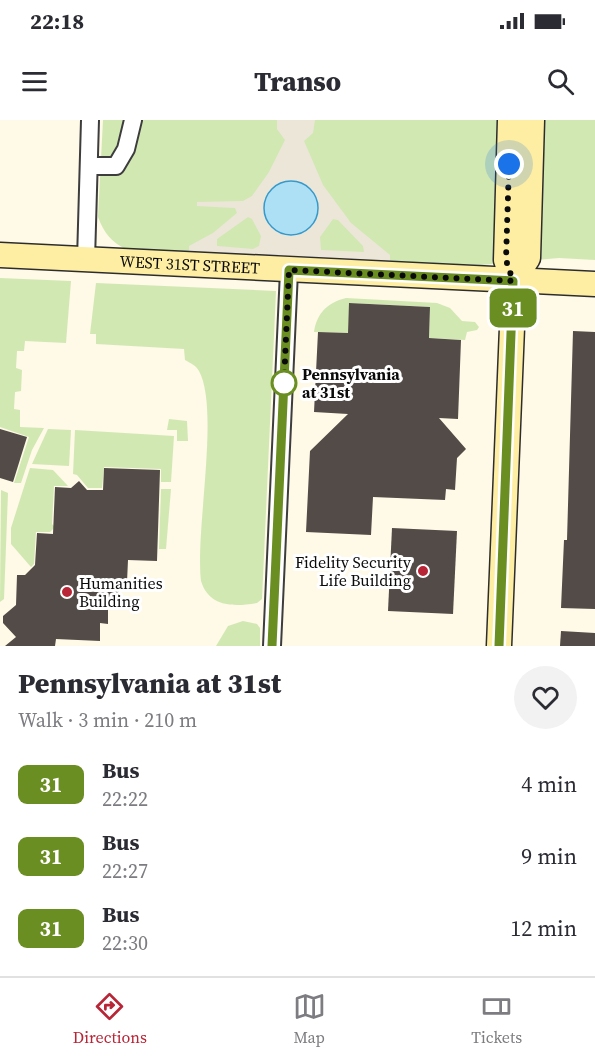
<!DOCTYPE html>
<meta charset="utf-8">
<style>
body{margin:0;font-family:"Source Serif 4",serif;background:#f2f2f3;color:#2b2b33;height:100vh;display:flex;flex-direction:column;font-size:22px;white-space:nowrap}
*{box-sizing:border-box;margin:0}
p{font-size:20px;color:#7c7c81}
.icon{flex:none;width:33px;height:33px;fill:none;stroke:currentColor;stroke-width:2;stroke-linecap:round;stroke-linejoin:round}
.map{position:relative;height:526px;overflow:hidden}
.details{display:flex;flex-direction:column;background:#fff;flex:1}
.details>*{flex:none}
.badge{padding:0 12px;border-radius:9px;font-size:21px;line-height:39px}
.you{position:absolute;width:30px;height:30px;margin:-15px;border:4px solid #fff;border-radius:50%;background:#1a73e8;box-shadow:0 0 0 9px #1a73e833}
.map>.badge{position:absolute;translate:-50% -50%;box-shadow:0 0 0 3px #fff}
.round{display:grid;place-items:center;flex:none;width:63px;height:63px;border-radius:32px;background:#f2f2f3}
.overview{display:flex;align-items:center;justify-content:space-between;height:102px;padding:0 18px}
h1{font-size:28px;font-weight:800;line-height:45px}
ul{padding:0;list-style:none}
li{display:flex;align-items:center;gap:18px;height:72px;padding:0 18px}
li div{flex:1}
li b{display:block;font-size:22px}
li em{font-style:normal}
li .badge{min-width:66px;font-weight:700;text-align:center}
.status{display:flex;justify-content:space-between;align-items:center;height:42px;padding:0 30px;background:#fff;direction:ltr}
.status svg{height:16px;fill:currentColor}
header{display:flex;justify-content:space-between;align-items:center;height:78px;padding:0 18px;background:#fff;font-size:27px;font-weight:800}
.dock{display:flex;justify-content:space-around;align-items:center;height:84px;border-top:2px solid #e1e1e2;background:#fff;font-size:16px;color:#7c7c81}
.dock a{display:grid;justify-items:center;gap:3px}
.dock .on{color:#b82536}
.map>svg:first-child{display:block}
.green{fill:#d2e8b3}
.plaza{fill:#ece6d9;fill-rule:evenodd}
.water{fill:#addff5;stroke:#359acb;stroke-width:1.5}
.building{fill:#534b47}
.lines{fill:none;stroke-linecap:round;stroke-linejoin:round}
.minor-casing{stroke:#3d3d3d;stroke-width:20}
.secondary-casing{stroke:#2c2c2c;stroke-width:27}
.minor{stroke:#fff;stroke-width:16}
.secondary{stroke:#feeea3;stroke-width:24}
.line-casing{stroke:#fff;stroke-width:14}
.line{stroke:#6b8e23;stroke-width:9}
.walk{stroke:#0a0a0a;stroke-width:6;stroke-dasharray:0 10.8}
.stop-dot{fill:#fff;stroke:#6b8e23;stroke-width:3}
.poi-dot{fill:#b82536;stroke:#fff;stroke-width:2}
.labels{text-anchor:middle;stroke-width:6;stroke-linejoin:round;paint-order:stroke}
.street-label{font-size:16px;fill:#0a0a0a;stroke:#fff}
.stop-label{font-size:16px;font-weight:bold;fill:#0a0a0a;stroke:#fff;text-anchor:start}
.poi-label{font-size:16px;fill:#0a0a0a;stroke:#fff;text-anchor:end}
</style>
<div class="status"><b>22:18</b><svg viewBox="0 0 49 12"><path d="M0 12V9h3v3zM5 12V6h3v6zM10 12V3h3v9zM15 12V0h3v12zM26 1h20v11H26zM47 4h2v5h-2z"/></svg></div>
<header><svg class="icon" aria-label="menu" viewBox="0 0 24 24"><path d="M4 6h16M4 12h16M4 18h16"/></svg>Transo<svg class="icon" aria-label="search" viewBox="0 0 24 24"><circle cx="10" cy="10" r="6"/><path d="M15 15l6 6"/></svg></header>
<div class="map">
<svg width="595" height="526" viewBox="0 0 595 526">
<rect width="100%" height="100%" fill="#fff9e7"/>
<g class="green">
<path d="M 103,0 L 595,0 L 595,140 L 559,138 L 481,145 L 128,130 C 112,123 104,113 98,97 Z"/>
<path d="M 0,158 L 71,161 L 66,223 L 25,221 L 24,231 L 17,231 L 16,248 L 22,250 L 21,271 L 15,272 L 14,289 L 20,290 L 20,307 L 44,308 L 32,330 L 21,363 L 14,363 L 29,317 L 0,307 Z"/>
<path d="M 96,163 L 276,171 L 262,479 L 257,483 C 233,487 209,487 201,461 C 195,410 220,290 199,251 C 196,245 190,243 185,240 L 184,229 L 96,224 L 96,214 L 90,214 Z"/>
<path d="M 346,178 L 437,183 L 450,188 L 462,201 L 475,202 L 479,207 L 477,210 L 467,212 L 465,220 L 429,218 L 430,187 L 350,183 L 348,213 L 314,212 C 317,193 327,183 346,178 Z"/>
<path d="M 169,299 L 187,301 L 188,321 L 177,321 L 177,310 L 167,310 Z"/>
<path d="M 48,309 L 71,310 L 69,346 L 32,344 Z"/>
<path d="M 75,310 L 174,316 L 171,362 L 161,362 L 161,349 L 104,347 L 102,368 L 88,368 L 77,355 L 73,354 Z"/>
<path d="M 30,348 L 53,350 L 68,366 L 54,366 L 52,404 L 55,407 L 50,412 L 36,412 L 34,444 L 31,447 L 11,424 L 11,408 Z"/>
<path d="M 161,369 L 171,369 L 166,429 L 159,429 Z"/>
<path d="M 1,370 L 8,373 L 4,479 L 0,482 Z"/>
<path d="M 243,501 L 257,504 L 260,508 L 260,526 L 216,526 L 228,506 Z"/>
</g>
<path class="plaza" d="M 277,0 L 315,0 L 313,13 L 304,21 L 323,65 L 351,103 L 390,135 L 390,141 L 189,133 L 189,126 L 213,113 L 237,93 L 235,88 L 197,86 L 197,82 L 243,81 L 252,76 L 269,52 L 285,20 L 277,9 ZM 248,97 L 252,99 L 261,116 L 259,126 L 253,129 L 217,126 L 217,119 ZM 333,99 L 338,100 L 363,126 L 364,132 L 321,130 L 320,117 Z"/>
<circle class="water" cx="291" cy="88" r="27"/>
<g class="building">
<path d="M 349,183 L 430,187 L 429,218 L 461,220 L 458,299 L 439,298 L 466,329 L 457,338 L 455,370 L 446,369 L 445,380 L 373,377 L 371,415 L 306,412 L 310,331 L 348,294 L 314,292 L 318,212 L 348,213 Z"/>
<path d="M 573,211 L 595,212 L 595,489 L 561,488 L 564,420 L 567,420 Z"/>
<path d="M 0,309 L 27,317 L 13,362 L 0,358 Z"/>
<path d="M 104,348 L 160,350 L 157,441 L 128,440 L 127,462 L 119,462 L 118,482 L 108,482 L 108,504 L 100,503 L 100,521 L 56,519 L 55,526 L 5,526 L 16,517 L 3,503 L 3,496 L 16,485 L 17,455 L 25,455 L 35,445 L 37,413 L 53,414 L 55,367 L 71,368 L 79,361 L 87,370 L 103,370 Z"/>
<path d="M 392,408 L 457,411 L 453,494 L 388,491 Z"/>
<path d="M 561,511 L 595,513 L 595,526 L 560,526 Z"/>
</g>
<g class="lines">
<g class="minor-casing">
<g id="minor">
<path d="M 89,46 L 116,46 L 126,29 L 133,0"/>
<path d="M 86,140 L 90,0"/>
<path d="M 272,526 L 289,151"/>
</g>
</g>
<g class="secondary-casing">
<g id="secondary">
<path id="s1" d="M 0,135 L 595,164"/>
<path d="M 513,161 L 528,138 L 532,0"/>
<path d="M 499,526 L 513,183 L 513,161 L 506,140 L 510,0"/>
</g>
</g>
<use href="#minor" class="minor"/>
<use href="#secondary" class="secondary"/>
</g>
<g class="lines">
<g class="line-casing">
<path id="line" d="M 272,526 L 289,150 L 513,161 L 499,526"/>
</g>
<use href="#line" class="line"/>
<path class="walk" d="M 284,263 L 289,150 L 513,161 L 506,140 L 509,44"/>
</g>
<circle class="stop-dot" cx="284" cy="263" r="12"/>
<g class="poi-dot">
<circle cx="423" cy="451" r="6"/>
<circle cx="67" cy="472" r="6"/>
</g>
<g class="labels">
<g class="street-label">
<text dy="6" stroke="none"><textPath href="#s1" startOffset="190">WEST 31ST STREET</textPath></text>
</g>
<g class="stop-label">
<text x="302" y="260">Pennsylvania<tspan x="302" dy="18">at 31st</tspan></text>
</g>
<g class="poi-label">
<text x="411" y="448">Fidelity Security<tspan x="411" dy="18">Life Building</tspan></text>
<text x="79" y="469" text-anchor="start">Humanities<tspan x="79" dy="18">Building</tspan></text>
</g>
</g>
</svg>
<div class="you" style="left:509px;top:44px"></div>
<b class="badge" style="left:513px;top:188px;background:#6b8e23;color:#fff">31</b>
</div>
<section class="details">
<div class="overview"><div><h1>Pennsylvania at 31st</h1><p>Walk · 3 min · 210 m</p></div><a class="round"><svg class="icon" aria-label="heart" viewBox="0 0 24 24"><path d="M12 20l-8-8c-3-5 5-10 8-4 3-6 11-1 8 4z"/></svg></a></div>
<ul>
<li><span class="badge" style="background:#6b8e23;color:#fff">31</span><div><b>Bus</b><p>22:22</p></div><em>4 min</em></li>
<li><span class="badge" style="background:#6b8e23;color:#fff">31</span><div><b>Bus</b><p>22:27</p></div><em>9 min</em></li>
<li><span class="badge" style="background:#6b8e23;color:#fff">31</span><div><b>Bus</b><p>22:30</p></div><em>12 min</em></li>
</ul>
</section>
<nav class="dock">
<a class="on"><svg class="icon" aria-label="directions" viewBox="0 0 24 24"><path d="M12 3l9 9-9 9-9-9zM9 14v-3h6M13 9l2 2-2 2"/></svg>Directions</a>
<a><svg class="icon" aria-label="map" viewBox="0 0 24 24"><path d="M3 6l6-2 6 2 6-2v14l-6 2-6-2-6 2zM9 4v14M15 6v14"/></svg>Map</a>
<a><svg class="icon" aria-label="tickets" viewBox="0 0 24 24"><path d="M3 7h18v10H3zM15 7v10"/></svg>Tickets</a>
</nav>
